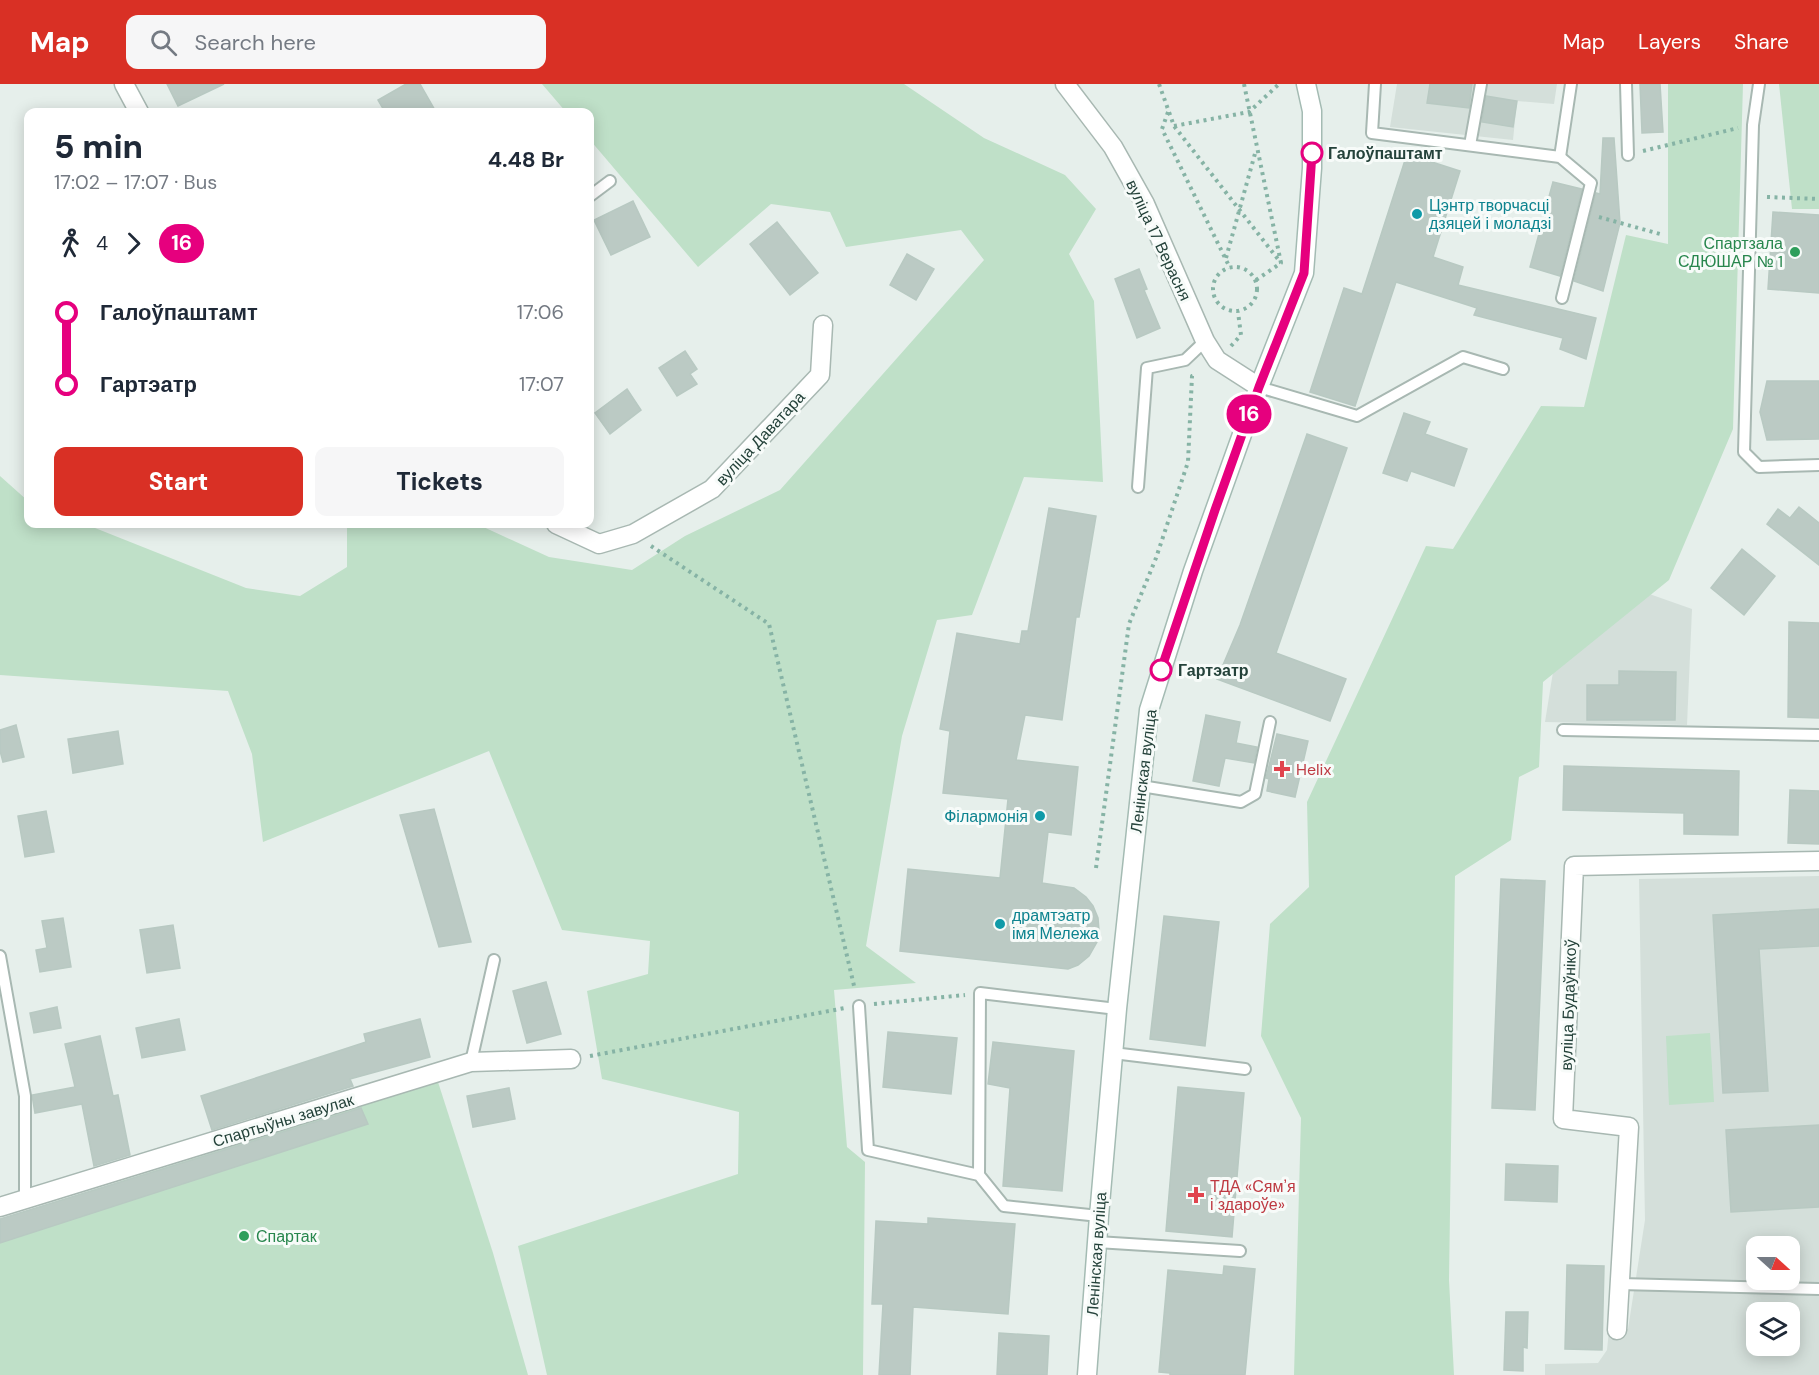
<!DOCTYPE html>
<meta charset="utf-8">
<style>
body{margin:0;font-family:"DM Sans",sans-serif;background:#f6f6f7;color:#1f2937;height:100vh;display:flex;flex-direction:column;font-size:22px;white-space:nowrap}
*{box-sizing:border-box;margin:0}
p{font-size:20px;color:#747a83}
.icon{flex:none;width:33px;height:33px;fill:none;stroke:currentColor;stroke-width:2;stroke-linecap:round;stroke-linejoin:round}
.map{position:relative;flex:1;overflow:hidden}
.panel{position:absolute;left:24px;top:24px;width:570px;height:420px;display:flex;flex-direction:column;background:#fff;border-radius:12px;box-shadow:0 3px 15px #0003}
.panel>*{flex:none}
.badge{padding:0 12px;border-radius:20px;font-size:21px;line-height:39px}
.needle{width:39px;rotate:111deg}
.fabs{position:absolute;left:1746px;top:1152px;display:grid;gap:12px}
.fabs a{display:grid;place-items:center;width:54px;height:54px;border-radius:12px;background:#fff;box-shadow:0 3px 15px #0003;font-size:30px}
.map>.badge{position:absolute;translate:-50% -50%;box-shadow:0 0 0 3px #fff}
.legs{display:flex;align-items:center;gap:9px;height:66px;padding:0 30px;font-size:20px}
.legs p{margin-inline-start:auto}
.overview{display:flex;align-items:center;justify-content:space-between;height:102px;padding:0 30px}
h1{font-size:33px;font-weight:800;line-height:45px}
.cta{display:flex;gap:12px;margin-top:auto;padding:12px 30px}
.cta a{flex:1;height:69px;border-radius:12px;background:#d93025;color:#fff;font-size:24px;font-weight:800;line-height:69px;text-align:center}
.cta a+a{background:#f6f6f7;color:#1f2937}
ul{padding:0 30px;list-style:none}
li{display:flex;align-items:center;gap:21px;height:72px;font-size:22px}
li i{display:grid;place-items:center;width:9px;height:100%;margin:0 8px;background:currentColor}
li i::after{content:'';width:15px;height:15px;margin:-8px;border:4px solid;border-radius:50%;background:#fff}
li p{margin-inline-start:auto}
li:first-child i{background:linear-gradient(#0000 50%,currentColor 0)}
li:last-child i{background:linear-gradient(currentColor 50%,#0000 0)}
header{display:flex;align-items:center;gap:36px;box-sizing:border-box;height:84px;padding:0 30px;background:#d93025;color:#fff}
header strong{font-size:28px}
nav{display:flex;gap:33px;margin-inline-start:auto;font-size:21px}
.search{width:420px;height:54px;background:#f6f6f7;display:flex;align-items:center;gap:15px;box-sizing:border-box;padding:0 21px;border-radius:12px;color:#747a83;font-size:22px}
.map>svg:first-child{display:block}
.built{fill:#d4dfda;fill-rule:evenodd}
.green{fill:#bfe0c8}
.building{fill:#bbcac4;stroke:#b8c9c2;stroke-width:1.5}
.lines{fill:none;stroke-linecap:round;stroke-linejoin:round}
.service-casing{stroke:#a8b8b2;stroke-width:14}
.minor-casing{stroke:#a8b8b2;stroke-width:21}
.tertiary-casing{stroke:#a8b8b2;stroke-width:21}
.secondary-casing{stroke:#a4bbb3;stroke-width:21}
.path{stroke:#86b3a5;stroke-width:4;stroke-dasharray:3 4.5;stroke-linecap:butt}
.service{stroke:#fff;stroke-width:10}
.minor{stroke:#fff;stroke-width:18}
.tertiary{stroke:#fff;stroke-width:18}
.secondary{stroke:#fff;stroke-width:18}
.line-1-casing{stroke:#fff;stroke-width:14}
.line-1{stroke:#e6007e;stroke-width:9}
.stop-1-dot{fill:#fff;stroke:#e6007e;stroke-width:3}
.culture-dot{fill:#0f9aa8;stroke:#f7fbf9;stroke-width:2}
.leisure-dot{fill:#2e9e5b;stroke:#f7fbf9;stroke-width:2}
.health-dot{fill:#e0444e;stroke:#f7fbf9;stroke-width:2}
.labels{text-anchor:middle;stroke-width:6;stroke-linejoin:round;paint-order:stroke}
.stop-label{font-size:16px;font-weight:bold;fill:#24423a;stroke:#f7fbf9;text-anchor:start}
.culture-label{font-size:16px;fill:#0d838f;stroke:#f7fbf9;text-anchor:start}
.street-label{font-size:16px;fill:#24423a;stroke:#f7fbf9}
.leisure-label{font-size:16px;fill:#27864d;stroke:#f7fbf9;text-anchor:end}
.health-label{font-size:16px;fill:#be3a42;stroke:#f7fbf9;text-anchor:start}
</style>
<header>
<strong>Map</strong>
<div class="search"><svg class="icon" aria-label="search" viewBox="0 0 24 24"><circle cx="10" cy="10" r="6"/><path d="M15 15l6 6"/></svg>Search here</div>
<nav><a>Map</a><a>Layers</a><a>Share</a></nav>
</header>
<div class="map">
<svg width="1819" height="1291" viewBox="0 0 1819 1291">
<rect width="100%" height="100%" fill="#e6efeb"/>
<g class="built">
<path d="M 1397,0 L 1557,0 L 1554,20 L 1517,17 L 1513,56 L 1390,43 Z"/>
<path d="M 1604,494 L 1692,525 L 1687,641 L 1545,638 L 1561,538 Z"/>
<path d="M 1819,792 L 1819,1291 L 1545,1291 L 1545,1280 L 1598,1279 L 1607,1266 L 1609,1246 L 1628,1245 L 1645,1136 L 1639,795 ZM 1756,1162 L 1790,1162 L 1790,1196 L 1756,1196 ZM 1756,1228 L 1790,1228 L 1790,1262 L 1756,1262 Z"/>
</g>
<g class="green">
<path d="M 542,0 L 904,0 L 984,54 L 1065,91 L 1096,125 L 1069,170 L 1094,217 L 1103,398 L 1024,393 L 972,531 L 937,536 L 902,652 L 866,862 L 916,899 L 834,906 L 847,1063 L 865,1078 L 863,1291 L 547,1291 L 518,1162 L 738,1090 L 739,1028 L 602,995 L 587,907 L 648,890 L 650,857 L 562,846 L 489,667 L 263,758 L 252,670 L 228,607 L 0,591 L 0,392 L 28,417 L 28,440 L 85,440 L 246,504 L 300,512 L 347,483 L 347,440 L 477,440 L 549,473 L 632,486 L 685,452 L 780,406 L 984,176 L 961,146 L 846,163 L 830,128 L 771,120 L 698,183 L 590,56 L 590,28 L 566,28 Z"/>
<path d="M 1668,0 L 1743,0 L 1733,345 L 1669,496 L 1543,598 L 1539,683 L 1519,693 L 1511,756 L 1455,792 L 1449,1196 L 1454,1291 L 1294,1291 L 1301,1034 L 1261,952 L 1270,840 L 1309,803 L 1307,718 L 1426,462 L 1453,465 L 1541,322 L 1584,323 L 1626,151 L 1668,160 Z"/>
<path d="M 1779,0 L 1819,0 L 1819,125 L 1792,125 Z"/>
<path d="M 1710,949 L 1714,1018 L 1669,1021 L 1666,952 Z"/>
<path d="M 438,998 L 493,1169 L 528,1291 L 0,1291 L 0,1135 Z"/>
</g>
<g class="building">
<path d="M 167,0 L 224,0 L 178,22 Z"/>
<path d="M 406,0 L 420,0 L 436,28 L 385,28 L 378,16 Z"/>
<path d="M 1430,0 L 1472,0 L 1469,24 L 1427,19 Z"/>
<path d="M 1640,0 L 1660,0 L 1663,48 L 1642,49 Z"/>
<path d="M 1486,12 L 1517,17 L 1513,43 L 1482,38 Z"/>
<path d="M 1603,54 L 1614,54 L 1620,139 L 1603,207 L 1574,197 L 1596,109 L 1600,110 Z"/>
<path d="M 1407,70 L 1460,87 L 1433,173 L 1463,183 L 1458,201 L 1596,234 L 1586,275 L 1560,265 L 1563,254 L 1474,231 L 1477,224 L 1396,198 L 1355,322 L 1310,308 L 1344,204 L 1362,210 Z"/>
<path d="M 1553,98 L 1582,105 L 1560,192 L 1530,183 Z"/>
<path d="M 633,117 L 650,153 L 611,171 L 594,136 Z"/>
<path d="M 1773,128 L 1819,131 L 1819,209 L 1768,205 Z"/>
<path d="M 777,138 L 818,189 L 790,211 L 750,160 Z"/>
<path d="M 907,170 L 934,185 L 916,216 L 890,201 Z"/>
<path d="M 1139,185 L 1147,205 L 1144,206 L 1160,244 L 1137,254 L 1115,195 Z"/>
<path d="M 685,267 L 697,285 L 690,290 L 697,300 L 677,312 L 659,284 Z"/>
<path d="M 1767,297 L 1819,297 L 1819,355 L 1767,356 L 1760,328 Z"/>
<path d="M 627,305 L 641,326 L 610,350 L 595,329 Z"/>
<path d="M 1404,329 L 1430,338 L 1425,350 L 1467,365 L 1454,402 L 1411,387 L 1407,397 L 1383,389 Z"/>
<path d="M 1307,350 L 1347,364 L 1276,569 L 1346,595 L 1330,637 L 1217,595 L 1240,541 Z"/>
<path d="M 1799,423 L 1819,439 L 1819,481 L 1767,440 L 1778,425 L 1790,434 Z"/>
<path d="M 1049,424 L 1096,432 L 1079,533 L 1076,533 L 1062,636 L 1025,631 L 1016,676 L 1078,683 L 1071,751 L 1048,748 L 1042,799 L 1074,804 L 1086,813 L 1093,822 L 1098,834 L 1099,847 L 1097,858 L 1089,872 L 1078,881 L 1068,885 L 900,867 L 908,785 L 1000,794 L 1008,715 L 943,709 L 950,647 L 940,645 L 957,549 L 1020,560 L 1022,547 L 1028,547 Z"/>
<path d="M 1742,465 L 1775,492 L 1744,531 L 1711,504 Z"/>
<path d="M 1789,538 L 1819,539 L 1819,634 L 1788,633 Z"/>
<path d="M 1619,587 L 1676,588 L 1675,636 L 1587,636 L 1587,601 L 1619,601 Z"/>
<path d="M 1206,631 L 1240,638 L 1236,659 L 1257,663 L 1254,679 L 1225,674 L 1219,702 L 1193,697 Z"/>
<path d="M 16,641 L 24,673 L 3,678 L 0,667 L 0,646 Z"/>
<path d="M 118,647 L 123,680 L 73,689 L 68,655 Z"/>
<path d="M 1277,650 L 1308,657 L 1295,713 L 1267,707 L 1269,695 L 1266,694 Z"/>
<path d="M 1564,682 L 1739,687 L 1738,751 L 1684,750 L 1684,729 L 1563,726 Z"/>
<path d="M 1790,706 L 1819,707 L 1819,760 L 1788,759 Z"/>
<path d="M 434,725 L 471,858 L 439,863 L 400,731 Z"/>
<path d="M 46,727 L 54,768 L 25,773 L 18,732 Z"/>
<path d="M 1501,795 L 1545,797 L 1535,1026 L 1492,1024 Z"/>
<path d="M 1819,825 L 1819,862 L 1759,865 L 1768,1007 L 1723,1009 L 1713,831 Z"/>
<path d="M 1164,832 L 1219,838 L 1205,962 L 1150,955 Z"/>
<path d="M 63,834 L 71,883 L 40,888 L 36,866 L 47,864 L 42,837 Z"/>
<path d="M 173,841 L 180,884 L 147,889 L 140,846 Z"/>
<path d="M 546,898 L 561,950 L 527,959 L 513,907 Z"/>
<path d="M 57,923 L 61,944 L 34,949 L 30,929 Z"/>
<path d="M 179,935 L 185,966 L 142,974 L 136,944 Z"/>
<path d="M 420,935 L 430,973 L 350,995 L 353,1002 L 212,1046 L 201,1012 L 366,958 L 364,950 Z"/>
<path d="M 888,948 L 957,954 L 951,1010 L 883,1003 Z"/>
<path d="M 100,952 L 113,1012 L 118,1011 L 130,1071 L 94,1082 L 82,1020 L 35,1029 L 32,1011 L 75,1003 L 65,960 Z"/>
<path d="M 993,958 L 1074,967 L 1062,1107 L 1003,1102 L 1010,1004 L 988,1000 Z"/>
<path d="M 1178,1003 L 1244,1009 L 1232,1153 L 1166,1147 Z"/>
<path d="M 509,1004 L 515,1035 L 473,1043 L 467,1012 Z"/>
<path d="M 361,1024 L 368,1040 L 0,1159 L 0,1135 Z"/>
<path d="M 1819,1041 L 1819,1123 L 1731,1128 L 1726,1046 Z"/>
<path d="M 1506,1080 L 1558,1082 L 1557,1118 L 1505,1116 Z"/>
<path d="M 928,1134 L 1015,1140 L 1008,1230 L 913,1223 L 910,1291 L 879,1291 L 883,1220 L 872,1220 L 876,1137 L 928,1140 Z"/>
<path d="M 1567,1181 L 1604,1182 L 1602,1266 L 1565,1265 Z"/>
<path d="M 1224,1182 L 1255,1185 L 1245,1291 L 1170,1291 L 1170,1289 L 1159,1288 L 1168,1186 L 1223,1191 Z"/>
<path d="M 1506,1228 L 1528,1228 L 1527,1264 L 1523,1263 L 1523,1287 L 1504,1286 Z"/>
<path d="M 999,1249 L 1049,1252 L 1047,1291 L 997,1291 Z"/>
</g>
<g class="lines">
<g class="service-casing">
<g id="service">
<path d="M 1375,0 L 1372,49 L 1560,73 L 1591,99 L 1562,214"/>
<path d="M 1626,0 L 1628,71"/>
<path d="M 1759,0 L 1753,41 L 1744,368 L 1759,383 L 1819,381"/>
<path d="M 1470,61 L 1481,0"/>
<path d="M 1560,73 L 1571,0"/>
<path d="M 590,112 L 610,97"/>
<path d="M 1259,303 L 1357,332 L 1463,273 L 1503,285"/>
<path d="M 1138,403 L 1147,284 L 1185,276 L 1205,257"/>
<path d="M 1563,646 L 1819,651"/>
<path d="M 1141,702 L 1241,718 L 1255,710 L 1270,638"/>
<path d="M 0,872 L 25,1012 L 25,1116"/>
<path d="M 859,922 L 868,1066 L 979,1091 L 1004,1122 L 1099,1132"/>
<path d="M 1113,969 L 1245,985"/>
<path d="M 471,978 L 494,876"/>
<path d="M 979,1091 L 980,909 L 1117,925"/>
<path d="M 1097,1158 L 1240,1167"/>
<path d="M 1620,1200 L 1819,1205"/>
</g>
</g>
<g class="minor-casing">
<g id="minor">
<path d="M 124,0 L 139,28"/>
<path d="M 556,440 L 599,460 L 633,450 L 712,405 L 820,291 L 823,241"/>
<path d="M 0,1123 L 471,978 L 571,975"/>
<path d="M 1617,1246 L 1629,1043 L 1563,1035 L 1574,782 L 1819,777"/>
</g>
</g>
<g class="tertiary-casing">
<path id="tertiary" d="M 1065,0 L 1113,63 L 1145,120 L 1205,257 L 1217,276 L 1259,303"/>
</g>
<g class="secondary-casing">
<path id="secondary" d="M 1087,1291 L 1099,1132 L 1117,925 L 1149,626 L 1193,487 L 1259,303 L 1304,189 L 1312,84 L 1312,27 L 1306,0"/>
</g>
<g class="path">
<path d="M 1159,0 L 1174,42 L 1281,179"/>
<path d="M 1244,0 L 1281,179 L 1256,196"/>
<path d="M 1168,28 L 1162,45 L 1230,184"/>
<path d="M 1174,42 L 1249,28 L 1279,0"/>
<path d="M 1643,67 L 1738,44"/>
<path d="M 1767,113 L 1819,115"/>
<path d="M 1599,133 L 1660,150"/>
<path d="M 1226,174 L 1256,66"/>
<circle cx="1235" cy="205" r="22"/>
<path d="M 1231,262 L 1241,251 L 1238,228"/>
<path d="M 651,462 L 769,540 L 855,906"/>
<path d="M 1096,784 L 1129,540 L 1156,474 L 1188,378 L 1192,292 L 1195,291"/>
<path d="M 874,920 L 965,911"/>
<path d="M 590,972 L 845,924"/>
</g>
<use href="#service" class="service"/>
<use href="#minor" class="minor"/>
<use href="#tertiary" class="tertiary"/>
<use href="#secondary" class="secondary"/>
</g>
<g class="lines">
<g class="line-1-casing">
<path id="line-1" d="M 1161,586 L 1215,426 L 1259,303 L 1304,189 L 1312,69"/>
</g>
<use href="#line-1" class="line-1"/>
</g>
<g class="stop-1-dot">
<circle cx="1312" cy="69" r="10"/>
<circle cx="1161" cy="586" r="10"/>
</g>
<g class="culture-dot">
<circle cx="1417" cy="130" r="6"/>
<circle cx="1040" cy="732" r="6"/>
<circle cx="1000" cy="840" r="6"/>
</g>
<g class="leisure-dot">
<circle cx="1795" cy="168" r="6"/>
<circle cx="244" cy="1152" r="6"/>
</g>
<g class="health-dot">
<path d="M1279 676h6v6h6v6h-6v6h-6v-6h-6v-6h6z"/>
<path d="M1193 1102h6v6h6v6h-6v6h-6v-6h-6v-6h6z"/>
</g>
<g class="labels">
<g class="stop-label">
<text x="1328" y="75">Галоўпаштамт</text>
<text x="1178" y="592">Гартэатр</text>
</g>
<g class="culture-label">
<text x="1429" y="127">Цэнтр творчасці<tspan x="1429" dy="18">дзяцей і моладзі</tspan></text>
<text x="1028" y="738" text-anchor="end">Філармонія</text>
<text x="1012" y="837">драмтэатр<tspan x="1012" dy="18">імя Мележа</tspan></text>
</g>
<g class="street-label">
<text transform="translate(1159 156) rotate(65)" y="6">вуліца 17 Верасня</text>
<text transform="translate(760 354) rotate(-47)" y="6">вуліца Даватара</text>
<text transform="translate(1143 687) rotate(-83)" y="6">Ленінская вуліца</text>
<text transform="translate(1568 921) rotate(-88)" y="6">вуліца Будаўнікоў</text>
<text transform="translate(283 1036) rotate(-17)" y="6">Спартыўны завулак</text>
<text transform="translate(1096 1170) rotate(-86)" y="6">Ленінская вуліца</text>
</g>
<g class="leisure-label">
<text x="1783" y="165">Спартзала<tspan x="1783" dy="18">СДЮШАР № 1</tspan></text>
<text x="256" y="1158" text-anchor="start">Спартак</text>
</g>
<g class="health-label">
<text x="1296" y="691">Helix</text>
<text x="1210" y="1108">ТДА «Сямʼя<tspan x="1210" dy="18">і здароўе»</tspan></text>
</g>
</g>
</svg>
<div class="fabs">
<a><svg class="needle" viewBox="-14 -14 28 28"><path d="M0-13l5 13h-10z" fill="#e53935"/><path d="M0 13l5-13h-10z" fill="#747a83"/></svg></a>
<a><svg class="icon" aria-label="layers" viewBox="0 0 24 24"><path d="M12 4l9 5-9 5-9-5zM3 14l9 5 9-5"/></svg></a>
</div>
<b class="badge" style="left:1249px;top:330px;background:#e6007e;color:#fff">16</b>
<section class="panel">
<div class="overview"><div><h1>5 min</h1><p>17:02 – 17:07 · Bus</p></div><b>4.48 Br</b></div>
<div class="legs"><svg class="icon" aria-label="walk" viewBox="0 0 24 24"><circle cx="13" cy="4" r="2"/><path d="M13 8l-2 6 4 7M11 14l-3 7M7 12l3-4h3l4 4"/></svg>4<svg class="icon" aria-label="forward" viewBox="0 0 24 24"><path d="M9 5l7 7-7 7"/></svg><b class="badge" style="background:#e6007e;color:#fff">16</b></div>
<ul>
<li><i style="color:#e6007e"></i><b>Галоўпаштамт</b><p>17:06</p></li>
<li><i style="color:#e6007e"></i><b>Гартэатр</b><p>17:07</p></li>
</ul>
<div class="cta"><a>Start</a><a>Tickets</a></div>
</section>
</div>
